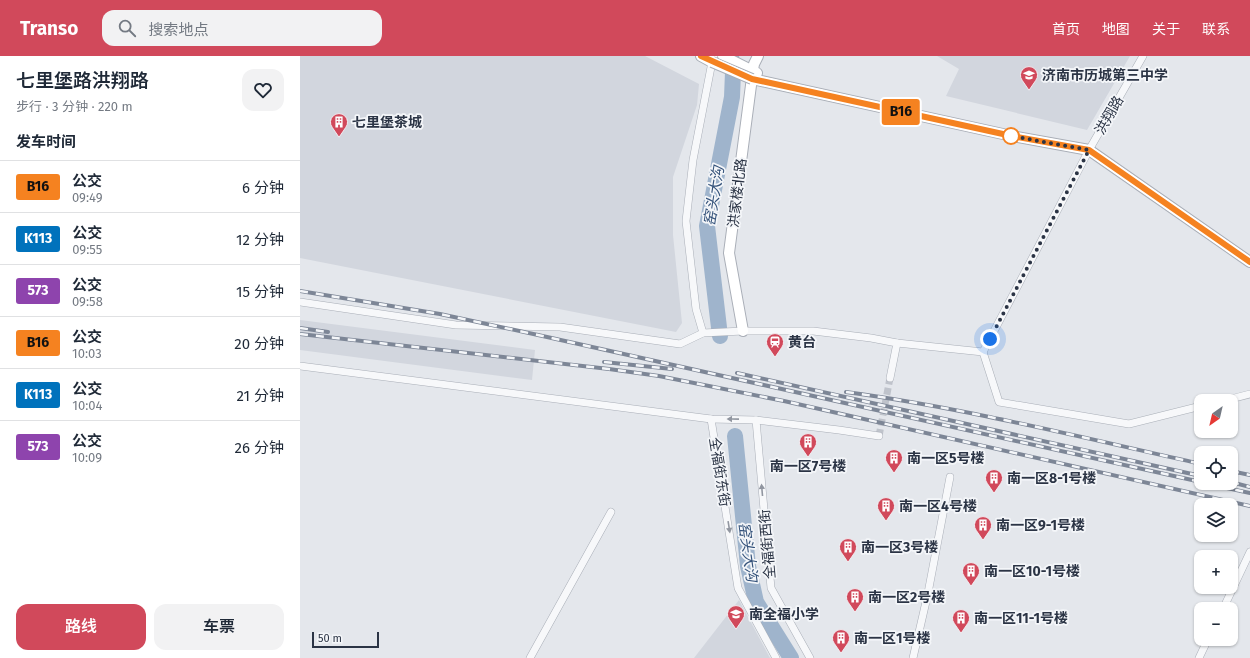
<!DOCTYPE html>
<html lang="zh">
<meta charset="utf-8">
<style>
body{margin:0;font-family:"Fira Sans","Noto Sans SC",sans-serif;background:#f2f2f3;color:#1f2937;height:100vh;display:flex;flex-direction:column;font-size:15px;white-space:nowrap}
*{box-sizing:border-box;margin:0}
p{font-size:13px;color:#747a83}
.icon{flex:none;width:22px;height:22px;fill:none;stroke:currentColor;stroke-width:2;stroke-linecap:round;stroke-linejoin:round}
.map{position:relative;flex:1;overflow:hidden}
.sheet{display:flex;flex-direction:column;background:#fff;width:300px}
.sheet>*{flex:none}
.badge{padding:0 8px;border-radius:3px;font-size:14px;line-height:26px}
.needle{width:26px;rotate:214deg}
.fabs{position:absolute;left:894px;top:338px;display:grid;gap:8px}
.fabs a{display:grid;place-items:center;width:44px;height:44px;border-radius:8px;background:#fff;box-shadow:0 1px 3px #0004;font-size:20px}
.scale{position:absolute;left:12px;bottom:10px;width:67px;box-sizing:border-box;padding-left:4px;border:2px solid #2b3445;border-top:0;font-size:11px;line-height:14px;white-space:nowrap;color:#2b3445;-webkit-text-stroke:3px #f4f6f9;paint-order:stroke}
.you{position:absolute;width:20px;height:20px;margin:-10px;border:3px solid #fff;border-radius:50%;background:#1a73e8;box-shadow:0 0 0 6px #1a73e833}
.map>.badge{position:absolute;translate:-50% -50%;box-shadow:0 0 0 2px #fff}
h2{padding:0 16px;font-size:15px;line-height:36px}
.round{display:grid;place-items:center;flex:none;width:42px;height:42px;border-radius:12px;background:#f2f2f3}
.overview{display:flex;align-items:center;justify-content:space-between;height:68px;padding:0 16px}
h1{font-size:19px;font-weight:600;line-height:30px}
.action{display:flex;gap:8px;margin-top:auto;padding:8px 16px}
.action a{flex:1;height:46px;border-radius:12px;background:#d1495b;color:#fff;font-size:16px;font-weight:600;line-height:46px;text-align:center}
.action a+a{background:#f2f2f3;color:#1f2937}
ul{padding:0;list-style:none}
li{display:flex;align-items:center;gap:12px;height:52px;padding:0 16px;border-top:1px solid #e0e1e3}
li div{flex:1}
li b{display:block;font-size:15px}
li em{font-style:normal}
li .badge{min-width:44px;font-weight:700;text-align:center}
header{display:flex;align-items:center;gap:24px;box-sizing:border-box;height:56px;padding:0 20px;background:#d1495b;color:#fff}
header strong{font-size:19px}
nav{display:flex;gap:22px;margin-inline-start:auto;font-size:14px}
.search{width:280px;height:36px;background:#f2f2f3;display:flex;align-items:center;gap:10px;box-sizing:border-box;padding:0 14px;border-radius:12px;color:#747a83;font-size:15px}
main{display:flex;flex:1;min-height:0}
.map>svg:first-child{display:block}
.built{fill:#d2d6de}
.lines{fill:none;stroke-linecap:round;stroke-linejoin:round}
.river{stroke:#9fb4cc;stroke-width:16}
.street-tunnel{stroke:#bfc3cb;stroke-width:7;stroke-dasharray:7 3.5;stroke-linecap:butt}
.street-casing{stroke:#a9aeb7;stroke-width:8}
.secondary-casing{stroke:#a9aeb7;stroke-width:12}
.street{stroke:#f7f8fa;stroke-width:7}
.secondary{stroke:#fff;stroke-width:10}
.rail-casing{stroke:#7d8696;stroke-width:4}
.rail{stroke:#f4f6f9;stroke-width:2.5;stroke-dasharray:8;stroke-linecap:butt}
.secondary-bridge-casing{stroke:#a9aeb7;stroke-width:12;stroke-linecap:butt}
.secondary-bridge{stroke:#fff;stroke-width:10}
.oneway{fill:#9196a0}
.line-casing{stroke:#fff;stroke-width:9}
.line{stroke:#f58220;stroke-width:6}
.walk{stroke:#2b3445;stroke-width:4;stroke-dasharray:0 7.2}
.stop-dot{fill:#fff;stroke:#f58220;stroke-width:2}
.labels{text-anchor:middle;stroke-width:3.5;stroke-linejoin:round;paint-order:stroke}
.poi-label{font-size:14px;font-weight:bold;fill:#2b3445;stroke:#f4f6f9;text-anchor:start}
.street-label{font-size:14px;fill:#2b3445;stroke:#f4f6f9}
.water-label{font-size:15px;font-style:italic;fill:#34527a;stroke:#f4f6f9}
</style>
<header>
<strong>Transo</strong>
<div class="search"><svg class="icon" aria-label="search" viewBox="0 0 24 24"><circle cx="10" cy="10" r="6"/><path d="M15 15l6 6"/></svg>搜索地点</div>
<nav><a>首页</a><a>地图</a><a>关于</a><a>联系</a></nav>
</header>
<main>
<section class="sheet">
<div class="overview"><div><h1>七里堡路洪翔路</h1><p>步行 · 3 分钟 · 220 m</p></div><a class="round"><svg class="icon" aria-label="heart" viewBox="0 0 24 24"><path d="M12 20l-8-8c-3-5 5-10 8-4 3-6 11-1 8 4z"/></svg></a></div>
<h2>发车时间</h2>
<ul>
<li><span class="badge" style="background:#f58220;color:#111">B16</span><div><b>公交</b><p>09:49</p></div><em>6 分钟</em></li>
<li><span class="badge" style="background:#0072bc;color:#fff">K113</span><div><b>公交</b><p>09:55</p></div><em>12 分钟</em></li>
<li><span class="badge" style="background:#8e44ad;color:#fff">573</span><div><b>公交</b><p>09:58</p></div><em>15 分钟</em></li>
<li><span class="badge" style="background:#f58220;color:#111">B16</span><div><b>公交</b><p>10:03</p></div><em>20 分钟</em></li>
<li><span class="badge" style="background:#0072bc;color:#fff">K113</span><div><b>公交</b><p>10:04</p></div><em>21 分钟</em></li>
<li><span class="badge" style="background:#8e44ad;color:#fff">573</span><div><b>公交</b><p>10:09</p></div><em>26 分钟</em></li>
</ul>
<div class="action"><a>路线</a><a>车票</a></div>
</section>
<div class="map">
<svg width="950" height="602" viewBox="0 0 950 602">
<rect width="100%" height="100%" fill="#e4e7ec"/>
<g class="built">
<path d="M 0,0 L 345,0 L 399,28 L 397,49 L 373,121 L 373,179 L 382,267 L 376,276 L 0,202 Z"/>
<path d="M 637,0 L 830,0 L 787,74 L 646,40 L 659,13 Z"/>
<path d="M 0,264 L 235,294 L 232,324 L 0,294 Z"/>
<path d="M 439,544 L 470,602 L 394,602 Z"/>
</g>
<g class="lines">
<g class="river">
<path d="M 420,280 L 407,170 L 432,41 L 433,16 L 431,0"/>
<path d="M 435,380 L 448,510 L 456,546 L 491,602"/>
</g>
<path class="street-tunnel" d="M 579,380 L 590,322"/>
<g class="street-casing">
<g id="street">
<path d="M 0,246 L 156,269 L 260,271 L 380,288 L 403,277 L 443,275 L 513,275 L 571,282 L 597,287 L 590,322"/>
<path d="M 403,277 L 396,253 L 386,165 L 393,104 L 412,6 L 414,0"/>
<path d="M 597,287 L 683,296 L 789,94 L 843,0"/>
<path d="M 683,296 L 699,346 L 829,368 L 901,350"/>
<path d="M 0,310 L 411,363 L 456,364 L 539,374 L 579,380"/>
<path d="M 923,345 L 950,338"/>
<path d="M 411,363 L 438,532 L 476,602"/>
<path d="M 456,364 L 471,532 L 510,602"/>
<path d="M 923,553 L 950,496"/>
<path d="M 230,602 L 311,456"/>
<path d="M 613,602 L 628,537 L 650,421"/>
<path d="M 899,602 L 908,583"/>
</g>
</g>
<g class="secondary-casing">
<g id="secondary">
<path d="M 401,0 L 412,6"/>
<path d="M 423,0 L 457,17"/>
<path d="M 452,23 L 712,80 L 789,94 L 950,206"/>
<path d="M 443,275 L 429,197 L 453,14 L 454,8 L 458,0"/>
</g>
</g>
<use href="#street" class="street"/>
<use href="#secondary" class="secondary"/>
<g class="rail-casing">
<g id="rail">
<path d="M 0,235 L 140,258 L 238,279 L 901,426"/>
<path d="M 0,272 L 28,276"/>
<path d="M 0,278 L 309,313 L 359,320 L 484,345 L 950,450"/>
<path d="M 304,306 L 372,313"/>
<path d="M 437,317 L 901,420"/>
<path d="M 546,336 C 665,352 784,382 901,408"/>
<path d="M 931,415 L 950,419"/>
<path d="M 931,426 L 950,431"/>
<path d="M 904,427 L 950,437"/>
</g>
</g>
<use href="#rail" class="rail"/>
<g class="secondary-bridge-casing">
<path id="secondary-bridge" d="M 412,6 L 452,23"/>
</g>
<use href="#secondary-bridge" class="secondary-bridge"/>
</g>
<defs><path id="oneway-solid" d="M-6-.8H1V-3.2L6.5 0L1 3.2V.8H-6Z"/></defs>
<g class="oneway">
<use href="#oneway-solid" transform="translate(433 363) rotate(-179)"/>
<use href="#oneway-solid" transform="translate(462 434) rotate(-95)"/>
<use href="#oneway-solid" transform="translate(429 471) rotate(81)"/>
</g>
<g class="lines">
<g class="line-casing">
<path id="line" d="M 401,0 L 452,23 L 712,80 L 789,94 L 950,206"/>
</g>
<use href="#line" class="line"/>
<path class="walk" d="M 690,283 L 789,94 L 711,80"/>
</g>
<defs>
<g id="school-pin" transform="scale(0.9)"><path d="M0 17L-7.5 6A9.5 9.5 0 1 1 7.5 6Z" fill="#d1495b" stroke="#f4f6f9"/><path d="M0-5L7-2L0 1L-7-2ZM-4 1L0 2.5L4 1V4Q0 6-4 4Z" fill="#fff"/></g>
<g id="building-pin" transform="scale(0.9)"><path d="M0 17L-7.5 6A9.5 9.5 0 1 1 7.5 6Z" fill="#d1495b" stroke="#f4f6f9"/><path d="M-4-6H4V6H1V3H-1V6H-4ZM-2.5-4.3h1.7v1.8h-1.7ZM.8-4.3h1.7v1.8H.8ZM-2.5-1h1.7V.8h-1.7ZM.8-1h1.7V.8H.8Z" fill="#fff"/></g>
<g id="station-pin" transform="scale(0.9)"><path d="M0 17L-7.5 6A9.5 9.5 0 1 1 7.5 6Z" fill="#d1495b" stroke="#f4f6f9"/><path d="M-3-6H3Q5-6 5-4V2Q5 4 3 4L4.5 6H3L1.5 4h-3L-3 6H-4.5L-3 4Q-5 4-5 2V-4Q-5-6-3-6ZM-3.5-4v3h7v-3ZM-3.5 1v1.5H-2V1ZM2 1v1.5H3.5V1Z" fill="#fff"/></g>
</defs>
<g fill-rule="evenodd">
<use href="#school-pin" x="729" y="19"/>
<use href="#building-pin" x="39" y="66"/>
<use href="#station-pin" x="475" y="286"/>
<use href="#building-pin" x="508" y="386"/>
<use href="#building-pin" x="594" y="402"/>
<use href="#building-pin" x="694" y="422"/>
<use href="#building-pin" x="586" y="450"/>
<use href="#building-pin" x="683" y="469"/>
<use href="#building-pin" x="548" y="491"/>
<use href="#building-pin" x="671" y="515"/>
<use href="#building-pin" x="555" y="541"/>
<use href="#school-pin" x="436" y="558"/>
<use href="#building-pin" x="661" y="562"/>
<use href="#building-pin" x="541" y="582"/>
</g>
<circle class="stop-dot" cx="711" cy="80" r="8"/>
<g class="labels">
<g class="poi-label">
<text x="742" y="24">济南市历城第三中学</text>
<text x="52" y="71">七里堡茶城</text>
<text x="488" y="291">黄台</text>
<text x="607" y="407">南一区5号楼</text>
<text x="508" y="415" text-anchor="middle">南一区7号楼</text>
<text x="707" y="427">南一区8-1号楼</text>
<text x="599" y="455">南一区4号楼</text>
<text x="696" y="474">南一区9-1号楼</text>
<text x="561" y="496">南一区3号楼</text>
<text x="684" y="520">南一区10-1号楼</text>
<text x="568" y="546">南一区2号楼</text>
<text x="449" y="563">南全福小学</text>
<text x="674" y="567">南一区11-1号楼</text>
<text x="554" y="587">南一区1号楼</text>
</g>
<g class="street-label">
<text transform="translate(809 59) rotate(-60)" y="5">洪翔路</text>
<text transform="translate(437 137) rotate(-83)" y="5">洪家楼北路</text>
<text transform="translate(420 416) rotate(81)" y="5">全福街东街</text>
<text transform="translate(467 488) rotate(-95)" y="5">全福街西街</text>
</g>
<g class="water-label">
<text transform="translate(414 140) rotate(-81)" y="5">窑头大沟</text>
<text transform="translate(448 496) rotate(82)" y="5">窑头大沟</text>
</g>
</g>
</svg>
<div class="fabs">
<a><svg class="needle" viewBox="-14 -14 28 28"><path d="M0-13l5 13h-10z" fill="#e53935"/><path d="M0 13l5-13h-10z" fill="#747a83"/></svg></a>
<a><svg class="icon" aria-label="locate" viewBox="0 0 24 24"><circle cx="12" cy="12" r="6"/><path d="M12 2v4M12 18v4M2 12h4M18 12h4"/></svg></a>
<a><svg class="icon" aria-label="layers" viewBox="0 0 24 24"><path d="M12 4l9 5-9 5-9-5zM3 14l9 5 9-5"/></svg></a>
<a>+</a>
<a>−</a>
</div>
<div class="scale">50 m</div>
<div class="you" style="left:690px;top:283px"></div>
<b class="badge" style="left:601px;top:56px;background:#f58220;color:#111">B16</b>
</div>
</main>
